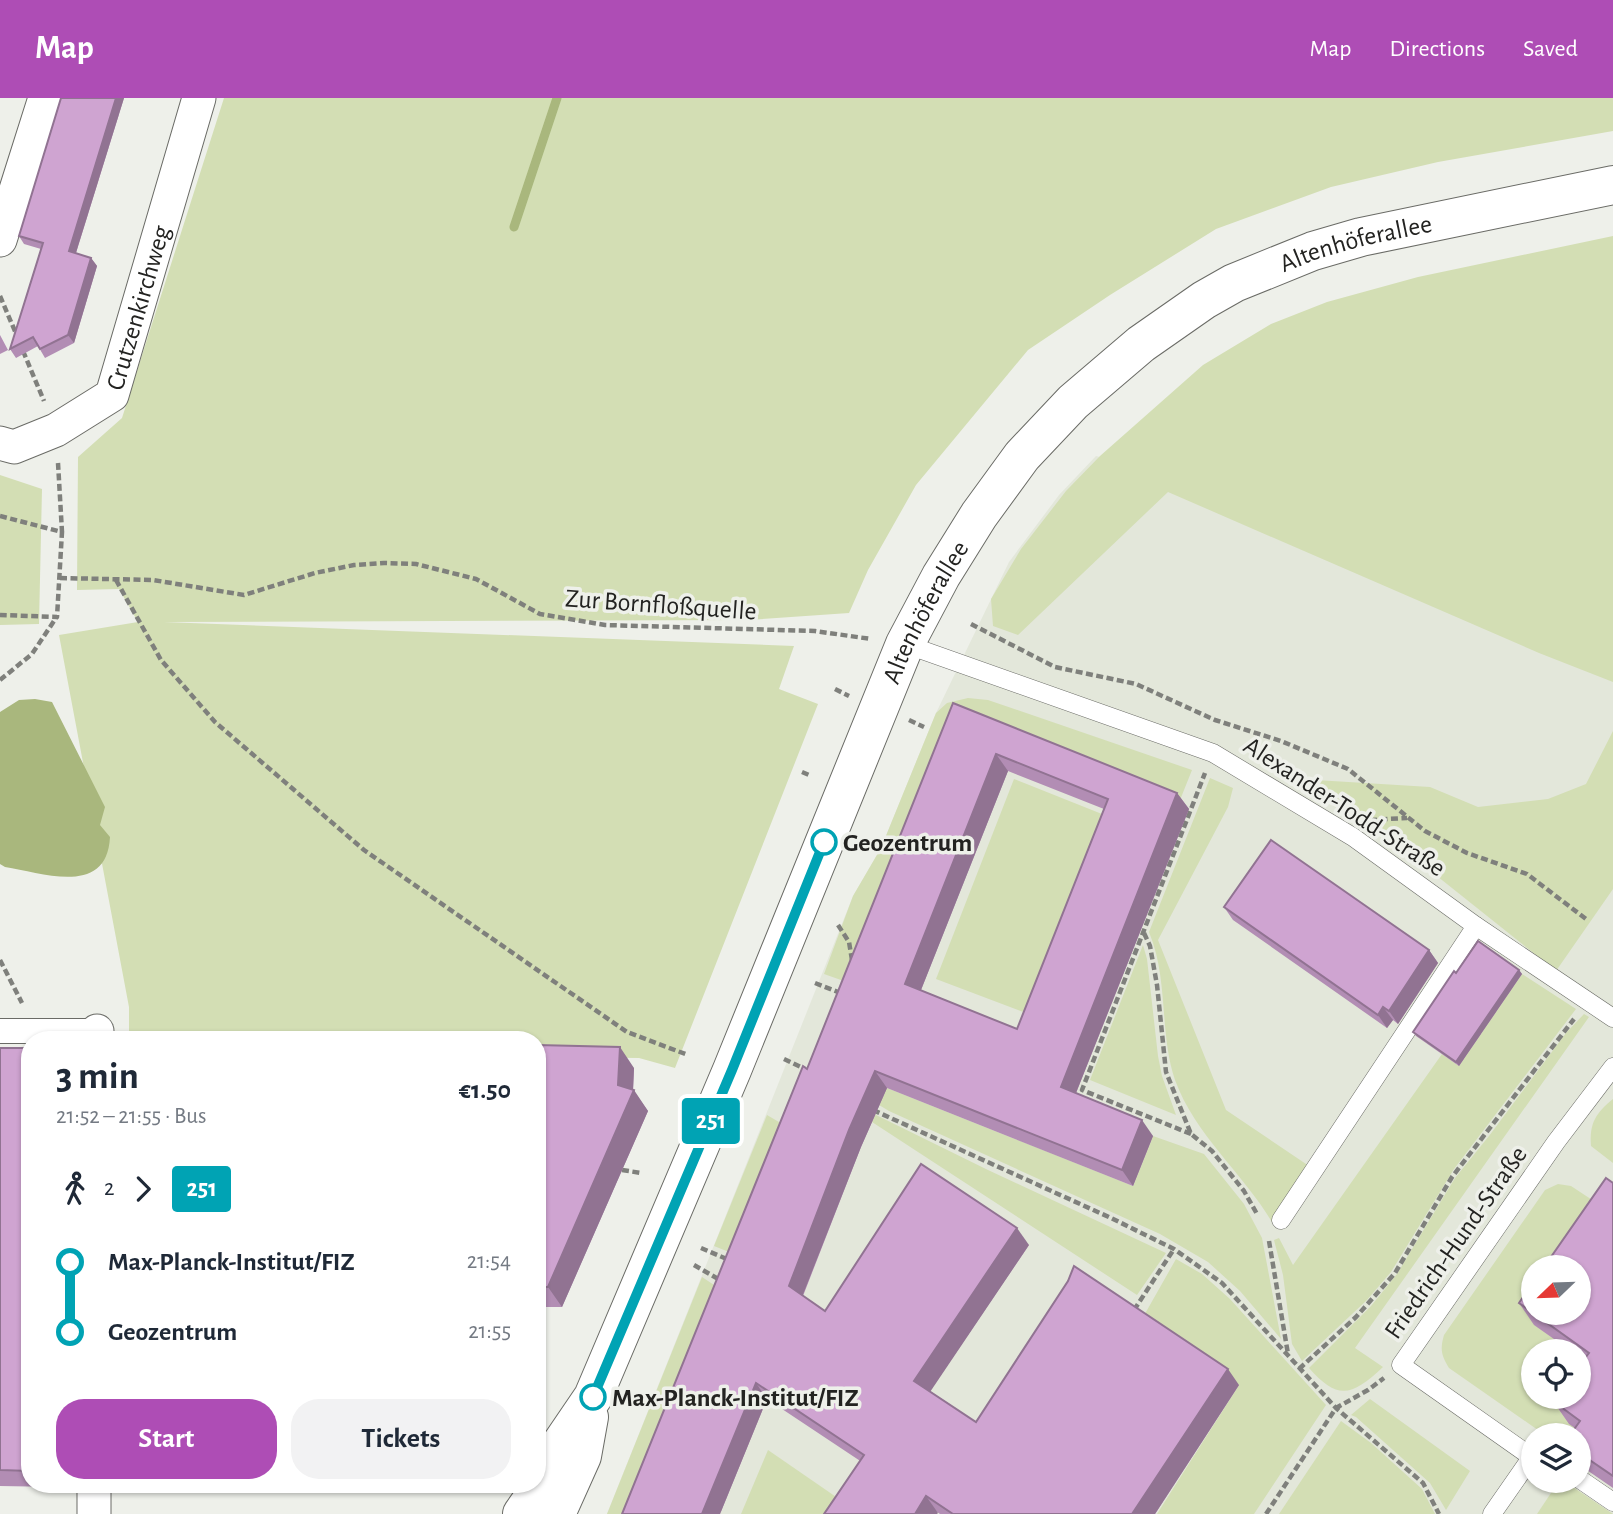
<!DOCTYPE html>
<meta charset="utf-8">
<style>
body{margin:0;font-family:"Alegreya Sans",sans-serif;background:#f2f2f3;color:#1f2937;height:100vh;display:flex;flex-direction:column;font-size:26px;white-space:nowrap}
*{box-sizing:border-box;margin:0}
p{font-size:23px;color:#747a83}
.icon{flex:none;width:38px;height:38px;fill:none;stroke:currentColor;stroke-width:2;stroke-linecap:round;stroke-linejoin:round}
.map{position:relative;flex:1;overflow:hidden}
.sheet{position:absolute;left:21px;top:933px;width:525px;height:462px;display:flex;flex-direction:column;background:#fff;border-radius:28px;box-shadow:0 2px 5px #0004}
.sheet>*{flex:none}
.badge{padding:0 14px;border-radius:5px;font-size:24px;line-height:46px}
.needle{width:46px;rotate:247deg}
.tools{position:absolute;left:1521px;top:1157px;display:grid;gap:14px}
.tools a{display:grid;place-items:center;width:70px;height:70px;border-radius:50%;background:#fff;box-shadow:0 2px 5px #0004;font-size:35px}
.map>.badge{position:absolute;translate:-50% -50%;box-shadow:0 0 0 4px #fff}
.legs{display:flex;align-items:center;gap:10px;height:77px;padding:0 35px;font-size:23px}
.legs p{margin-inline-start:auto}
.head{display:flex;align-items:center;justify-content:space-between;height:119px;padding:0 35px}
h1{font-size:38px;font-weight:700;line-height:52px}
.primary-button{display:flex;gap:14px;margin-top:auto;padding:14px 35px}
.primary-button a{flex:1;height:80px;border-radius:28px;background:#ae4db5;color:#fff;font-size:28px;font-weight:700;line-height:80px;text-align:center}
.primary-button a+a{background:#f2f2f3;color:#1f2937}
ul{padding:0 35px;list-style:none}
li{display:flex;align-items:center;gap:24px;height:70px;font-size:26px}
li i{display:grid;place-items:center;width:10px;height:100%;margin:0 9px;background:currentColor}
li i::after{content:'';width:18px;height:18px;margin:-9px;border:5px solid;border-radius:50%;background:#fff}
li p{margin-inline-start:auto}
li:first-child i{background:linear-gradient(#0000 50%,currentColor 0)}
li:last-child i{background:linear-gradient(currentColor 50%,#0000 0)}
header{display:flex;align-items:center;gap:42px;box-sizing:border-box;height:98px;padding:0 35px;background:#ae4db5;color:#fff}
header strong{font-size:33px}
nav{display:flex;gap:38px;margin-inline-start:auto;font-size:24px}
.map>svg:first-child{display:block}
.built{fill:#e3e7da;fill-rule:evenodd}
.green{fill:#d3deb4}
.water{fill:#a9b77d}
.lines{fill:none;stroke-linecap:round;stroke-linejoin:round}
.stream{stroke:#a9b77d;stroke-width:9}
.service-casing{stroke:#6a6b66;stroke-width:19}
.pedestrian-casing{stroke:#6a6b66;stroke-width:26}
.minor-casing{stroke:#6a6b66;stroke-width:35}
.tertiary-casing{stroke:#6a6b66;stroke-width:40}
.path{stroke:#7f807c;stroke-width:4.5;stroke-dasharray:7 3.5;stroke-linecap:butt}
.service{stroke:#fff;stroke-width:18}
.pedestrian{stroke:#fff;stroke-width:24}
.minor{stroke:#fff;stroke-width:33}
.tertiary{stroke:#fff;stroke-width:38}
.wall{fill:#b28db4;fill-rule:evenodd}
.shaded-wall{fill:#917392}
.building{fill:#cfa4d1;stroke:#917392;stroke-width:2;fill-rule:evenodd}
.line-1-casing{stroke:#fff;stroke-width:16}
.line-1{stroke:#00a3b4;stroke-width:10}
.stop-1-dot{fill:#fff;stroke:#00a3b4;stroke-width:3.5}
.labels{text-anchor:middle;stroke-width:7;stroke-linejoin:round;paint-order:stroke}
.street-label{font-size:26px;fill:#232321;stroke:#eef0ea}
.stop-label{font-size:26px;font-weight:bold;fill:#232321;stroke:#eef0ea;text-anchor:start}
</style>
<header>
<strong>Map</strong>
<nav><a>Map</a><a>Directions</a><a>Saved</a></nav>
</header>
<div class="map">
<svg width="1613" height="1416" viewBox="0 0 1613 1416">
<rect width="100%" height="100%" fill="#eef0ea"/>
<path class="built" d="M 1096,358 L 1445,450 L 1613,517 L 1613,1416 L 607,1416 L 853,798 L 881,750 L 936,615 L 1009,464 L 1059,397 ZM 1533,1169 L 1578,1169 L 1578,1214 L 1533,1214 ZM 1533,1253 L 1578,1253 L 1578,1298 L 1533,1298 ZM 1533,1337 L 1578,1337 L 1578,1382 L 1533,1382 Z"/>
<g class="green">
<path d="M 224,0 L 1613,0 L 1613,33 L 1438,64 L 1331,89 L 1216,131 L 1110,197 L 1028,252 L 916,387 L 868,472 L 849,515 L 748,522 L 164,524 L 794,548 L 779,591 L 818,606 L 675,970 L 639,960 L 537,959 L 537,942 L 129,941 L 129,909 L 59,537 L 138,524 L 119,491 L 77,492 L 78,359 L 122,320 Z"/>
<path d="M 1613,138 L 1613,584 L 1539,555 L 1168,394 L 1018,537 L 993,528 L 991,501 L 1021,451 L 1066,393 L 1100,358 L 1203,267 L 1271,226 L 1327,204 L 1418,179 Z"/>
<path d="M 0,377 L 42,391 L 39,526 L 0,527 Z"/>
<path d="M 968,600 L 988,602 L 1192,672 L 1178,707 L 965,622 L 858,888 L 824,876 L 853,798 L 881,750 L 936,615 L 947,605 Z"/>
<path d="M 1613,633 L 1613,791 L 1556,873 L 1388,739 L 1283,680 L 1430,689 L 1478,709 L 1548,701 L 1586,686 Z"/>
<path d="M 1210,680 L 1233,690 L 1228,709 L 1158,842 L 1226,1012 L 1309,1068 L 1272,1124 C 1243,1075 1195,1037 1175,982 C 1159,935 1169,882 1149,834 Z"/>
<path d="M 1014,681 L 1112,720 L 1034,918 L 936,881 Z"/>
<path d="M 1143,847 L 1147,861 L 1158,958 L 1162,978 L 1176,1017 L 1090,982 Z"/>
<path d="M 1522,876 L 1576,911 L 1454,1071 L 1391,1174 L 1367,1202 L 1302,1263 L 1292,1246 L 1283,1177 L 1274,1142 L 1279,1140 L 1293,1167 L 1442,956 L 1459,968 Z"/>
<path d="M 1584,916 L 1589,919 L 1355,1250 L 1383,1269 C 1352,1298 1338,1303 1309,1270 L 1371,1208 L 1397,1176 L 1455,1080 L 1489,1038 L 1566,935 Z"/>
<path d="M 827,966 L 1133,1088 L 1153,1038 L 1204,1056 L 1244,1106 L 1262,1140 L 1281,1241 L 1240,1193 L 1208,1164 L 1160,1136 L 889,1013 L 826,975 Z"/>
<path d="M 1613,1001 L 1613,1065 L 1591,1048 C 1589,1025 1596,1015 1613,1001 Z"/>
<path d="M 874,1016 L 988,1072 L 1166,1155 L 1137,1197 L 872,1024 Z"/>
<path d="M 767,1017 L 796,1034 L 744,1160 L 714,1148 Z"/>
<path d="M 1558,1086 L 1571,1088 L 1612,1115 L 1575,1169 L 1533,1169 L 1535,1227 L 1571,1253 L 1533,1253 L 1533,1298 L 1578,1298 L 1579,1258 L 1613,1283 L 1570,1326 L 1596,1345 L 1578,1337 L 1545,1337 L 1449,1270 C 1441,1257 1440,1251 1444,1237 L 1545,1092 Z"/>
<path d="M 1176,1161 L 1202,1176 L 1230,1201 L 1326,1307 L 1254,1416 L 1157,1416 L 1239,1287 L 1142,1221 Z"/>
<path d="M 702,1179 L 729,1197 L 641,1416 L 607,1416 Z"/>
<path d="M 1370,1301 L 1470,1373 L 1446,1412 L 1430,1385 L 1356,1319 L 1351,1317 Z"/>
<path d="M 1341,1323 L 1371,1345 L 1422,1391 L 1435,1416 L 1279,1416 Z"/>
<path d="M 768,1352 L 842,1403 L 834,1416 L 741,1416 Z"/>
<path d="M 1559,1383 L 1564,1383 L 1613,1416 L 1537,1416 Z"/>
</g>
<path class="water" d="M 35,601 L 52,604 L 105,709 L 100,727 L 110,739 C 107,799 43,775 5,769 L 0,766 L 0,614 L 19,602 Z"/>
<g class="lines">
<path class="stream" d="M 514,129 L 557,0"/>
<g class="service-casing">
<g id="service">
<path d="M 905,546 L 1213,655 L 1353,739 L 1476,828 L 1613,920"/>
<path d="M 1281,1122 L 1476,828"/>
<path d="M 1533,1360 L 1401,1267 L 1556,1044 L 1613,969"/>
<path d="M 1578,1380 L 1613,1404"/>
<path d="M 1492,1416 L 1531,1360"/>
</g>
</g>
<g class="pedestrian-casing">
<path id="pedestrian" d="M 0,933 L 97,933"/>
</g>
<g class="minor-casing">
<g id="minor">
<path d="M 0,142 L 45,0"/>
<path id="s1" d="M 0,345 L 14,349 L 56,332 L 112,297 L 199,0"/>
<path d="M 97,942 L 97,933"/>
<path d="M 94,1416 L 94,1386"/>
</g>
</g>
<g class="tertiary-casing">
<g id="tertiary">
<path id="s2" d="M 522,1416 L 531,1403 L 544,1371 L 593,1299 L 732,972 L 905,546 L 941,478 L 979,417 L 1022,358 L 1073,304 L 1141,246 L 1204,202 L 1234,185 L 1313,153 L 1361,139 L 1613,87"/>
<path d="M 556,1416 L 582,1358 L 589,1319"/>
</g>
</g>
<g class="path">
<path d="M 0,198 L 17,238"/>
<path d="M 23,253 L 44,303"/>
<path d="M 58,365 L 62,434"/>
<path d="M 0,418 L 62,434 L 57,519 L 0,517"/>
<path d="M 60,480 L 153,482 L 244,497 L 315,475 L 354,467 L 384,465 L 416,466 L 476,481 L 540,516 L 605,527 L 815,533 L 871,541"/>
<path d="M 116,482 L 161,562 L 215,624 L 364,752 L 627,934 L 688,957"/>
<path d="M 971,526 L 1055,569 L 1136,586 L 1215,622 L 1281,643 L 1348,671 L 1425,733 L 1467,755 L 1527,776 L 1586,821"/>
<path d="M 0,582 L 32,556 L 56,520"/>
<path d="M 835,591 L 849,598"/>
<path d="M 909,622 L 924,629"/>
<path d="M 802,674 L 809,677"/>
<path d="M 1370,722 L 1407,720"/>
<path d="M 838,827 L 849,844 L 852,862"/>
<path d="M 1144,835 L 1150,848 L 1157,887 L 1166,974 L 1191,1036 L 1212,1053 L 1244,1093 L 1257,1116"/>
<path d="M 0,862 L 22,905"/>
<path d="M 815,885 L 843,896"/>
<path d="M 784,961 L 805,971"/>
<path d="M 873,1012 L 1111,1120 L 1174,1151 L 1222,1185 L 1336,1310 L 1423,1385 L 1439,1416"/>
<path d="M 1191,1036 L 1082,992 L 1205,675"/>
<path d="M 622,1072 L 641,1075"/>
<path d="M 1269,1143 L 1288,1256"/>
<path d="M 701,1150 L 729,1162"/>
<path d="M 694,1167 L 720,1182"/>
<path d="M 1134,1212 L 1174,1151"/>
<path d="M 1299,1271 L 1356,1219 L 1395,1175 L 1452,1079 L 1574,921"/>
<path d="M 1266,1416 L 1336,1310 L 1368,1292 L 1384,1280"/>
</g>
<use href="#service" class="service"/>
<use href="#pedestrian" class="pedestrian"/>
<use href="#minor" class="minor"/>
<use href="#tertiary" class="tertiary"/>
</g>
<g class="wall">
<path d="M 61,0 L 124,0 L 76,155 L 91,160 L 97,168 L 74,245 L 45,260 L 38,248 L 16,260 L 10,251 L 41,151 L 24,146 L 19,138 Z"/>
<path d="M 0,237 L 8,252 L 0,256 Z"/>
<path d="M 953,605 L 1177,695 L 1189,711 L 1076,995 L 1153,1038 L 1133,1088 L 887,990 L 861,1049 L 803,1198 L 825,1213 L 1029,1147 L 930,1293 L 976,1324 L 1239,1287 L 1155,1416 L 940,1416 L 767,1301 L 720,1416 L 807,971 ZM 1008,673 L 1104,711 L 1017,931 L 921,892 Z"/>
<path d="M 1224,809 L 1429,852 L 1438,865 L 1398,926 L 1393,922 L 1387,930 L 1233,822 Z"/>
<path d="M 1519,872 L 1522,876 L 1459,968 L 1416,938 L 1413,934 L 1456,875 Z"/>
<path d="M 537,947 L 634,970 L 633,992 L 648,1013 L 562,1209 L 537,1209 Z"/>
<path d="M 0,950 L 30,950 L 30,1386 L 58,1386 L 58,1389 L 0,1388 Z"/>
<path d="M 1613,1085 L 1613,1390 L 1581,1368 L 1578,1364 L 1578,1337 L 1575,1330 L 1569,1326 L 1553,1303 L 1584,1262 L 1578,1258 L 1578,1253 L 1571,1253 L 1534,1227 L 1519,1205 Z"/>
<path d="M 136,1386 L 237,1386 L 237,1395 L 142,1395 Z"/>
<path d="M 302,1386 L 430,1386 L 430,1391 L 304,1388 Z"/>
</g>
<g class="shaded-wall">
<path d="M 116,0 L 124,0 L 74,161 L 69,153 Z"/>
<path d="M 91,160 L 97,168 L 74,245 L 68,237 Z"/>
<path d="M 996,656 L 1008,673 L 917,902 L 905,886 Z"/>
<path d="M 1177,695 L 1189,711 L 1072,1005 L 1061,989 Z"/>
<path d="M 1429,852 L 1438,865 L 1398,926 L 1389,913 Z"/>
<path d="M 1519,872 L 1522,876 L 1459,968 L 1456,964 Z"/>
<path d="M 1383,909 L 1393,922 L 1387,930 L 1378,917 Z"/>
<path d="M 620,949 L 634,970 L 633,993 L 634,992 L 648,1013 L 562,1209 L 548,1189 L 618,987 Z"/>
<path d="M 875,973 L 887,990 L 861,1049 L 800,1204 L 789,1188 L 849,1032 Z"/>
<path d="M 1142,1022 L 1153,1038 L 1133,1088 L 1122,1072 Z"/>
<path d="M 1017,1130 L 1029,1147 L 926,1300 L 914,1283 Z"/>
<path d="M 1228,1271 L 1239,1287 L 1155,1416 L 1132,1416 Z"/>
<path d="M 756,1285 L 767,1301 L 720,1416 L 702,1416 Z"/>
<path d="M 231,1386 L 237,1386 L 237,1395 Z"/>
<path d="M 926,1398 L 938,1415 L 937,1416 L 915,1416 Z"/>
</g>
<g class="building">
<path d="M 61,0 L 116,0 L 69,153 L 91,160 L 68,237 L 40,251 L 33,239 L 10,251 L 43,145 L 19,138 Z"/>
<path d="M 953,605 L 1177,695 L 1061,989 L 1142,1022 L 1122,1072 L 875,973 L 849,1032 L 789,1188 L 825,1213 L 921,1066 L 1017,1130 L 914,1283 L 976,1324 L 1068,1183 L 1074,1168 L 1228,1271 L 1132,1416 L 953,1416 L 926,1398 L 915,1416 L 824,1416 L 864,1357 L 756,1285 L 702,1416 L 622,1416 L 803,968 L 807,971 ZM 996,656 L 1108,701 L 1017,931 L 905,886 Z"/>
<path d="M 1271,742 L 1429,852 L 1389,913 L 1383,909 L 1378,917 L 1224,809 Z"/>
<path d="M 1478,843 L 1519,872 L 1456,964 L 1413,934 L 1454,873 L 1456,875 Z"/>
<path d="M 537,947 L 620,949 L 618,987 L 634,992 L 548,1189 L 537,1189 Z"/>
<path d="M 0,950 L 30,950 L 30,1373 L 0,1372 Z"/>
<path d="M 1606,1080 L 1613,1085 L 1613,1378 L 1578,1354 L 1578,1337 L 1570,1337 L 1580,1323 L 1553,1303 L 1557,1298 L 1578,1298 L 1578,1269 L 1589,1255 L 1519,1205 L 1533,1184 L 1533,1214 L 1578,1214 L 1578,1169 L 1544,1169 Z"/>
</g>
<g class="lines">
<g class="line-1-casing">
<path id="line-1" d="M 593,1299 L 732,972 L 824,744"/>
</g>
<use href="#line-1" class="line-1"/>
</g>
<g class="stop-1-dot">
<circle cx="824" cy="744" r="12"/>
<circle cx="593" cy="1299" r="12"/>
</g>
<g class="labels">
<g class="street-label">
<text dy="9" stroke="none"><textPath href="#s2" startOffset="1578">Altenhöferallee</textPath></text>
<text dy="9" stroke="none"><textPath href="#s1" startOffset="217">Crutzenkirchweg</textPath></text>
<text transform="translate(661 506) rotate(4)" y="9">Zur Bornfloßquelle</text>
<text dy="9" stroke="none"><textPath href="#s2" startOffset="990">Altenhöferallee</textPath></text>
<text transform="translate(1345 708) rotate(33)" y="9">Alexander-Todd-Straße</text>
<text transform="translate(1455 1144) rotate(-55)" y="9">Friedrich-Hund-Straße</text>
</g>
<g class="stop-label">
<text x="843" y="753">Geozentrum</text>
<text x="612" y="1308">Max-Planck-Institut/FIZ</text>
</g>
</g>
</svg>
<div class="tools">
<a><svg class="needle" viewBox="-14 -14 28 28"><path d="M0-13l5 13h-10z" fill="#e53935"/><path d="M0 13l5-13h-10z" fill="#747a83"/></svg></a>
<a><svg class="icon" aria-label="locate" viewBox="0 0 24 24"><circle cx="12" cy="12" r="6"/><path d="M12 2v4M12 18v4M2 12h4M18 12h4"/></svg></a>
<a><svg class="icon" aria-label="layers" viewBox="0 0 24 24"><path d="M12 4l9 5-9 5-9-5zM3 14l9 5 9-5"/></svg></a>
</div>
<b class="badge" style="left:711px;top:1023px;background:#00a3b4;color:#fff">251</b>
<section class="sheet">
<div class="head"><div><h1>3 min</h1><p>21:52 – 21:55 · Bus</p></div><b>€1.50</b></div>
<div class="legs"><svg class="icon" aria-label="walk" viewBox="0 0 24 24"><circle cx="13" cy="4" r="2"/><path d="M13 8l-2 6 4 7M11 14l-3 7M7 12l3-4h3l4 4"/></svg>2<svg class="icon" aria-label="forward" viewBox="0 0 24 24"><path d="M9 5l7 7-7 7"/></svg><b class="badge" style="background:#00a3b4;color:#fff">251</b></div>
<ul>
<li><i style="color:#00a3b4"></i><b>Max-Planck-Institut/FIZ</b><p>21:54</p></li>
<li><i style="color:#00a3b4"></i><b>Geozentrum</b><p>21:55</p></li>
</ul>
<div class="primary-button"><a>Start</a><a>Tickets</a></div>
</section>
</div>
